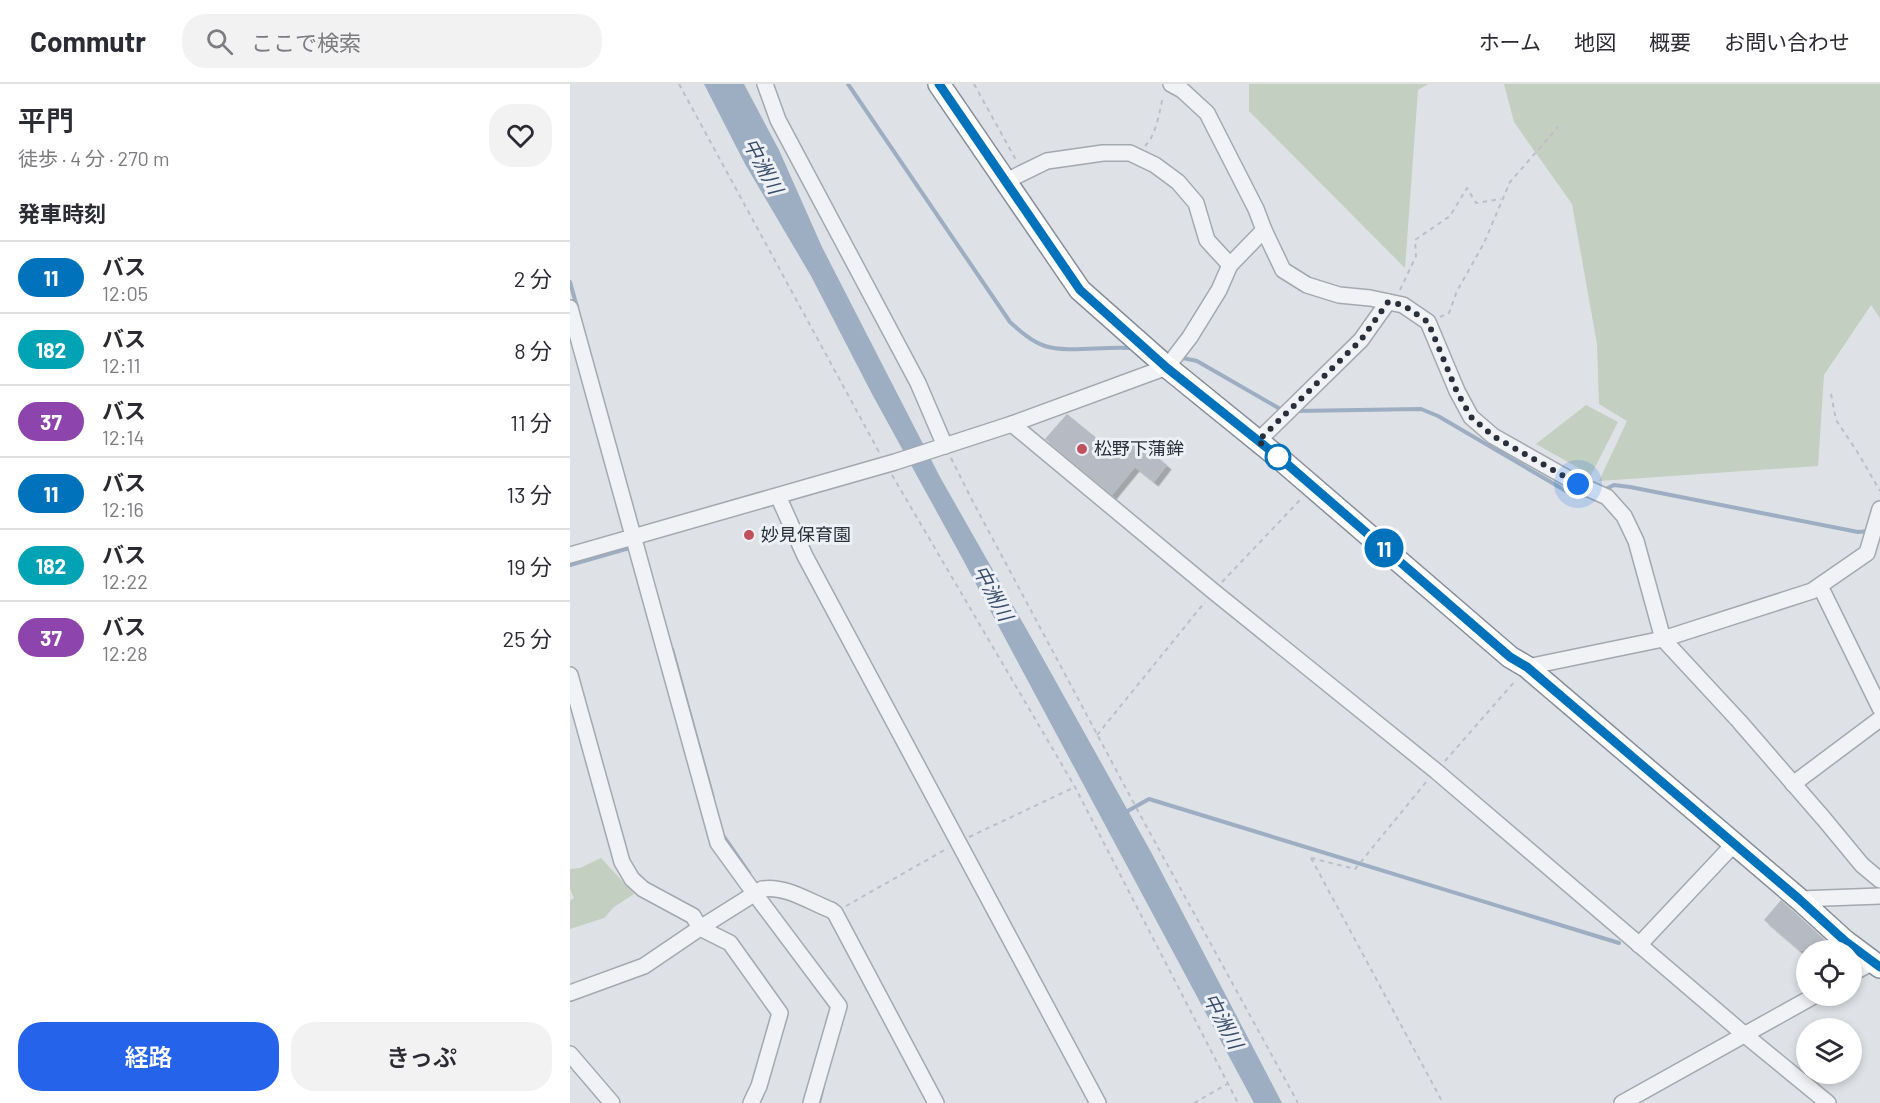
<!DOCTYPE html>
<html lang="ja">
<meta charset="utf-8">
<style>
body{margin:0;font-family:Barlow,"Noto Sans JP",sans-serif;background:#f2f2f3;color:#2b2b33;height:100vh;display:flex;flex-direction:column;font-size:22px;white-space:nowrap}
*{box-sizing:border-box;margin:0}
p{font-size:20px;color:#7c7c81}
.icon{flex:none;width:33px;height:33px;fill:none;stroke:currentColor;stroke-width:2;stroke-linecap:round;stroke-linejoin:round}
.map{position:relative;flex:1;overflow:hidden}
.details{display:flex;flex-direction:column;background:#fff;width:570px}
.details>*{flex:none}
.badge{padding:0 12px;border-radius:20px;font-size:21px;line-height:39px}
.tools{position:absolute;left:1226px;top:856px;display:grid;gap:12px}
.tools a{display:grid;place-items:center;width:66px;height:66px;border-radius:50%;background:#fff;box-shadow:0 3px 9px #0003;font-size:30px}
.you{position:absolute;width:30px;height:30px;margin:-15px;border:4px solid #fff;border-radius:50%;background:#1a73e8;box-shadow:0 0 0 9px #1a73e833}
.map>.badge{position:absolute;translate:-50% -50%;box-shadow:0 0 0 3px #fff}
h2{padding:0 18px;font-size:22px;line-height:54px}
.round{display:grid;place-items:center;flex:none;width:63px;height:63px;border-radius:24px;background:#f2f2f3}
.summary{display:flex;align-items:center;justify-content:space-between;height:102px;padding:0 18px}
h1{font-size:28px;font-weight:600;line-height:45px}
.action{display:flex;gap:12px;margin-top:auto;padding:12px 18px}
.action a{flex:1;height:69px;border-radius:24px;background:#2563eb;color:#fff;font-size:24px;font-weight:600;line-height:69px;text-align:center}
.action a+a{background:#f2f2f3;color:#2b2b33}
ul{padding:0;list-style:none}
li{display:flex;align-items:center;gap:18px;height:72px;padding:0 18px;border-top:2px solid #e1e1e2}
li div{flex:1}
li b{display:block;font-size:22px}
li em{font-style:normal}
li .badge{min-width:66px;font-weight:700;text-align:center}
header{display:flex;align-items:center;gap:36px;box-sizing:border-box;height:84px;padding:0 30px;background:#fff;border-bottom:2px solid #e1e1e2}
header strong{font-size:28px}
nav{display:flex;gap:33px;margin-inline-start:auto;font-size:21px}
.search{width:420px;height:54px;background:#f2f2f3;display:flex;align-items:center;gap:15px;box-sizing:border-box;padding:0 21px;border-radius:24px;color:#7c7c81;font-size:22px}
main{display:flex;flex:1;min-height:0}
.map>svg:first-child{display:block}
.green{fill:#c3cfc0}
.water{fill:#9dadc2}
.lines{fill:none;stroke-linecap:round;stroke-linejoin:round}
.stream{stroke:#9dadc2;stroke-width:4}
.building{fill:#b6bac2;filter:url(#shadow)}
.minor-casing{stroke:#a4a8af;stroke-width:18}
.highway-casing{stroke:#878e9b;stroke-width:24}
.path{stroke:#bcbfc5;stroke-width:2;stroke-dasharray:4.5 4.5;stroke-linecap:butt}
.minor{stroke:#f0f2f5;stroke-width:15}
.highway{stroke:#fff;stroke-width:21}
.line-casing{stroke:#fff;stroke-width:14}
.line{stroke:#0072bc;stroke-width:9}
.walk{stroke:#292f3b;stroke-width:6;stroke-dasharray:0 10.8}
.poi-dot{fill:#bf505c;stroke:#edf0f4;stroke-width:2}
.stop-dot{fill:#fff;stroke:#0072bc;stroke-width:3}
.labels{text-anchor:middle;stroke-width:6;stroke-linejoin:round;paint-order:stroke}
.poi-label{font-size:18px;fill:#292f3b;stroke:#edf0f4;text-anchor:start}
.water-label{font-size:20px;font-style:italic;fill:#384c6a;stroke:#edf0f4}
</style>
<header>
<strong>Commutr</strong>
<div class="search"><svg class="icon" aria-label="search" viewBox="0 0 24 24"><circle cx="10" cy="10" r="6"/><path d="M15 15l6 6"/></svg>ここで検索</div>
<nav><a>ホーム</a><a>地図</a><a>概要</a><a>お問い合わせ</a></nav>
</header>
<main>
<section class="details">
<div class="summary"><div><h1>平門</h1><p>徒歩 · 4 分 · 270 m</p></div><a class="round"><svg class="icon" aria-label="heart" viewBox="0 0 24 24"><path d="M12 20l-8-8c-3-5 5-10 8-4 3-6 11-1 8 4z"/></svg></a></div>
<h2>発車時刻</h2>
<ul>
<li><span class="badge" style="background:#0072bc;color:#fff">11</span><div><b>バス</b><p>12:05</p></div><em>2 分</em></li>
<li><span class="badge" style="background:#00a3b4;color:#fff">182</span><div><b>バス</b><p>12:11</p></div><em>8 分</em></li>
<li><span class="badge" style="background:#8e44ad;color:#fff">37</span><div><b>バス</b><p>12:14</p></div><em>11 分</em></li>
<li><span class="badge" style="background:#0072bc;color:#fff">11</span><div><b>バス</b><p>12:16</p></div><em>13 分</em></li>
<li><span class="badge" style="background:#00a3b4;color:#fff">182</span><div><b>バス</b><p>12:22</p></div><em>19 分</em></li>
<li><span class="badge" style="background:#8e44ad;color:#fff">37</span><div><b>バス</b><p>12:28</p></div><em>25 分</em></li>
</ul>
<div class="action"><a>経路</a><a>きっぷ</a></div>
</section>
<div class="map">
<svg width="1310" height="1019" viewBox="0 0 1310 1019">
<defs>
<filter id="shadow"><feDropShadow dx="4.5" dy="4.5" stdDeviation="0" flood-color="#0004"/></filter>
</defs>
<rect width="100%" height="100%" fill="#dee1e6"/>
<g class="green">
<path d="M 679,0 L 858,0 L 848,6 L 835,184 L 679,27 Z"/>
<path d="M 934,0 L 1310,0 L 1310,234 L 1301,221 L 1254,291 L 1248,382 L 1029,397 L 1057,337 L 1029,320 L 1027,260 L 1002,120 L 944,38 Z"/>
<path d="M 1016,321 L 1048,338 L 1021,391 L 966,360 Z"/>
<path d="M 31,774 L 64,810 L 44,823 L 34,834 L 0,845 L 0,817 L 4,814 L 0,805 L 0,785 L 10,784 Z"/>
</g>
<path class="water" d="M 134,0 L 174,0 L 209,66 L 252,163 L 370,393 L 466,562 L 581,768 L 712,1019 L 684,1019 L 391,472 L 302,310 L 241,192 L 175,80 Z"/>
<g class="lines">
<g class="stream">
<path d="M 278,0 L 440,238 C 450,247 462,258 475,262 C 496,269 535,262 559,264"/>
<path d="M 0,198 L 7,223"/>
<path d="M 613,274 L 627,277 L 712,326"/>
<path d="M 726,327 L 851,325 L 868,332 L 1003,411 L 1019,412"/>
<path d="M 1034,406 L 1044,401 L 1060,403 L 1288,448 L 1300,447"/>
<path d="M 0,481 L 63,463"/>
<path d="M 102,565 L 143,714"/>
<path d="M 556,728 L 579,715 L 1049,859"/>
<path d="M 152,750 L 179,789"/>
<path d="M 249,1019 L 253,1002"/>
</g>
</g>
<g class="building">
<path d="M 497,330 L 550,373 L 564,354 L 597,381 L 584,398 L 565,383 L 542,411 L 475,355 Z"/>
<path d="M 1211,816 L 1266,866 L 1266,867 L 1230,867 L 1194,836 Z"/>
</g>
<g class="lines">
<g class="minor-casing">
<g id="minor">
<path d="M 195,0 L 208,36 L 348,299 L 375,362"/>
<path d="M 601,0 L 612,6 L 637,29 L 686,125 L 694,146 L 713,186 L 737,201 L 769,211 L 800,214 L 833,221 L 858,238 L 887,307 L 901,333 L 923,352 L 1008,400 L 1037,413 L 1054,432 L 1066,457 L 1093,555 L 1169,637 L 1254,735 L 1292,781 L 1310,796"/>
<path d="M 436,97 L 477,77 L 533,69 L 560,69 L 585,81 L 608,98 L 626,119 L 637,156 L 660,181"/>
<path d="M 0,224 L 148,759 L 185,810 L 269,922 L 241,1019"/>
<path d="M 442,340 L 643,507 L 866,687 L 1175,951 L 1258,1019"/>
<path d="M 688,357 L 791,256 L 818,218"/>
<path d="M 208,412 L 235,472 L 528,1019"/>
<path d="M 0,471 L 325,378 L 442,340 L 597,283 L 620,253 L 649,206 L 660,181 L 694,146"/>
<path d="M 1250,502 L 1310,624"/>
<path d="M 957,583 L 1093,555 L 1242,507 L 1297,469 L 1310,425"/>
<path d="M 0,591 L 52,778 L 62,795 L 73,805 L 123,832 L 130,844 L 192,805 C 215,801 240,818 261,826 L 265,829 L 366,1019"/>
<path d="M 1223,700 L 1310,635"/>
<path d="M 1229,815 L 1310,812"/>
<path d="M 1069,861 L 1164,760"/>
<path d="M 1281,890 L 1303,878"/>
<path d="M 0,909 L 74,882 L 130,844 L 160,859 L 210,929 L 189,1002 L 181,1019"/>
<path d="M 0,970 L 42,1019"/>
<path d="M 1052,1019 L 1244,912"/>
</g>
</g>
<g class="highway-casing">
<path id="highway" d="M 369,0 L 510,206 L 597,283 L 709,374 L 940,573 L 957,583 L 1229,815 L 1275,857 L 1310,883"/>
</g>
<g class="path">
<path d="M 109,0 L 309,368"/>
<path d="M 404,0 L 446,76"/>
<path d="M 575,62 C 586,52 590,26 593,12"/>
<path d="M 830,206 L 846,172 L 845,156 L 880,132 L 897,104 L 906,119 L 931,115"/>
<path d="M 870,233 L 879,229 L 887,207 L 914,159 L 940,98 L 988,43"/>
<path d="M 1261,310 L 1266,336 L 1288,369 L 1310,407"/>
<path d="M 381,374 L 402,416 L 568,727 L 728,1019"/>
<path d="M 322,391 L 505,703 L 668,1019"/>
<path d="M 652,498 L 731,415"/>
<path d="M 527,651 L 635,518"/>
<path d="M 875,677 L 946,596"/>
<path d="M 399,753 L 505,703"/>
<path d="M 741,774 L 785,785 L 857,697"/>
<path d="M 741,774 L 873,1019"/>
<path d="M 276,822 L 378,764"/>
<path d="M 624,1019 L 657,1000"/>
</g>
<use href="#minor" class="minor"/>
<use href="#highway" class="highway"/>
</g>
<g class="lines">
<g class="line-casing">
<path id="line" d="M 369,0 L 510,206 L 597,284 L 710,374 L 940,573 L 957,583 L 1229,815 L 1275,857 L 1310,883"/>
</g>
<use href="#line" class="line"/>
<path class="walk" d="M 708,373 L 688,357 L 791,256 L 818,218 L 833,221 L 858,238 L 887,308 L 901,333 L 923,352 L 1008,400"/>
</g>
<g class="poi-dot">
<circle cx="512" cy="365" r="6"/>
<circle cx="179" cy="451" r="6"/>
</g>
<circle class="stop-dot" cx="708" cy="373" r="12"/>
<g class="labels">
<g class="poi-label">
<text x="524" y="371">松野下蒲鉾</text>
<text x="191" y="457">妙見保育園</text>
</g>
<g class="water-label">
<text transform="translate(193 82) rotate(62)" y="7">中洲川</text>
<text transform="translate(423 509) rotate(62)" y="7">中洲川</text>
<text transform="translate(653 937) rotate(62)" y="7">中洲川</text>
</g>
</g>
</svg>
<div class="tools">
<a><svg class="icon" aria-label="locate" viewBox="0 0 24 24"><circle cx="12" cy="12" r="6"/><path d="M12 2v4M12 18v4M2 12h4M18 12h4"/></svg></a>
<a><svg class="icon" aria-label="layers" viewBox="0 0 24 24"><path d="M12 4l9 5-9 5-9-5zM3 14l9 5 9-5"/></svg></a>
</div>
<div class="you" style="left:1008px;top:400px"></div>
<b class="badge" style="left:814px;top:464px;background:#0072bc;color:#fff">11</b>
</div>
</main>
